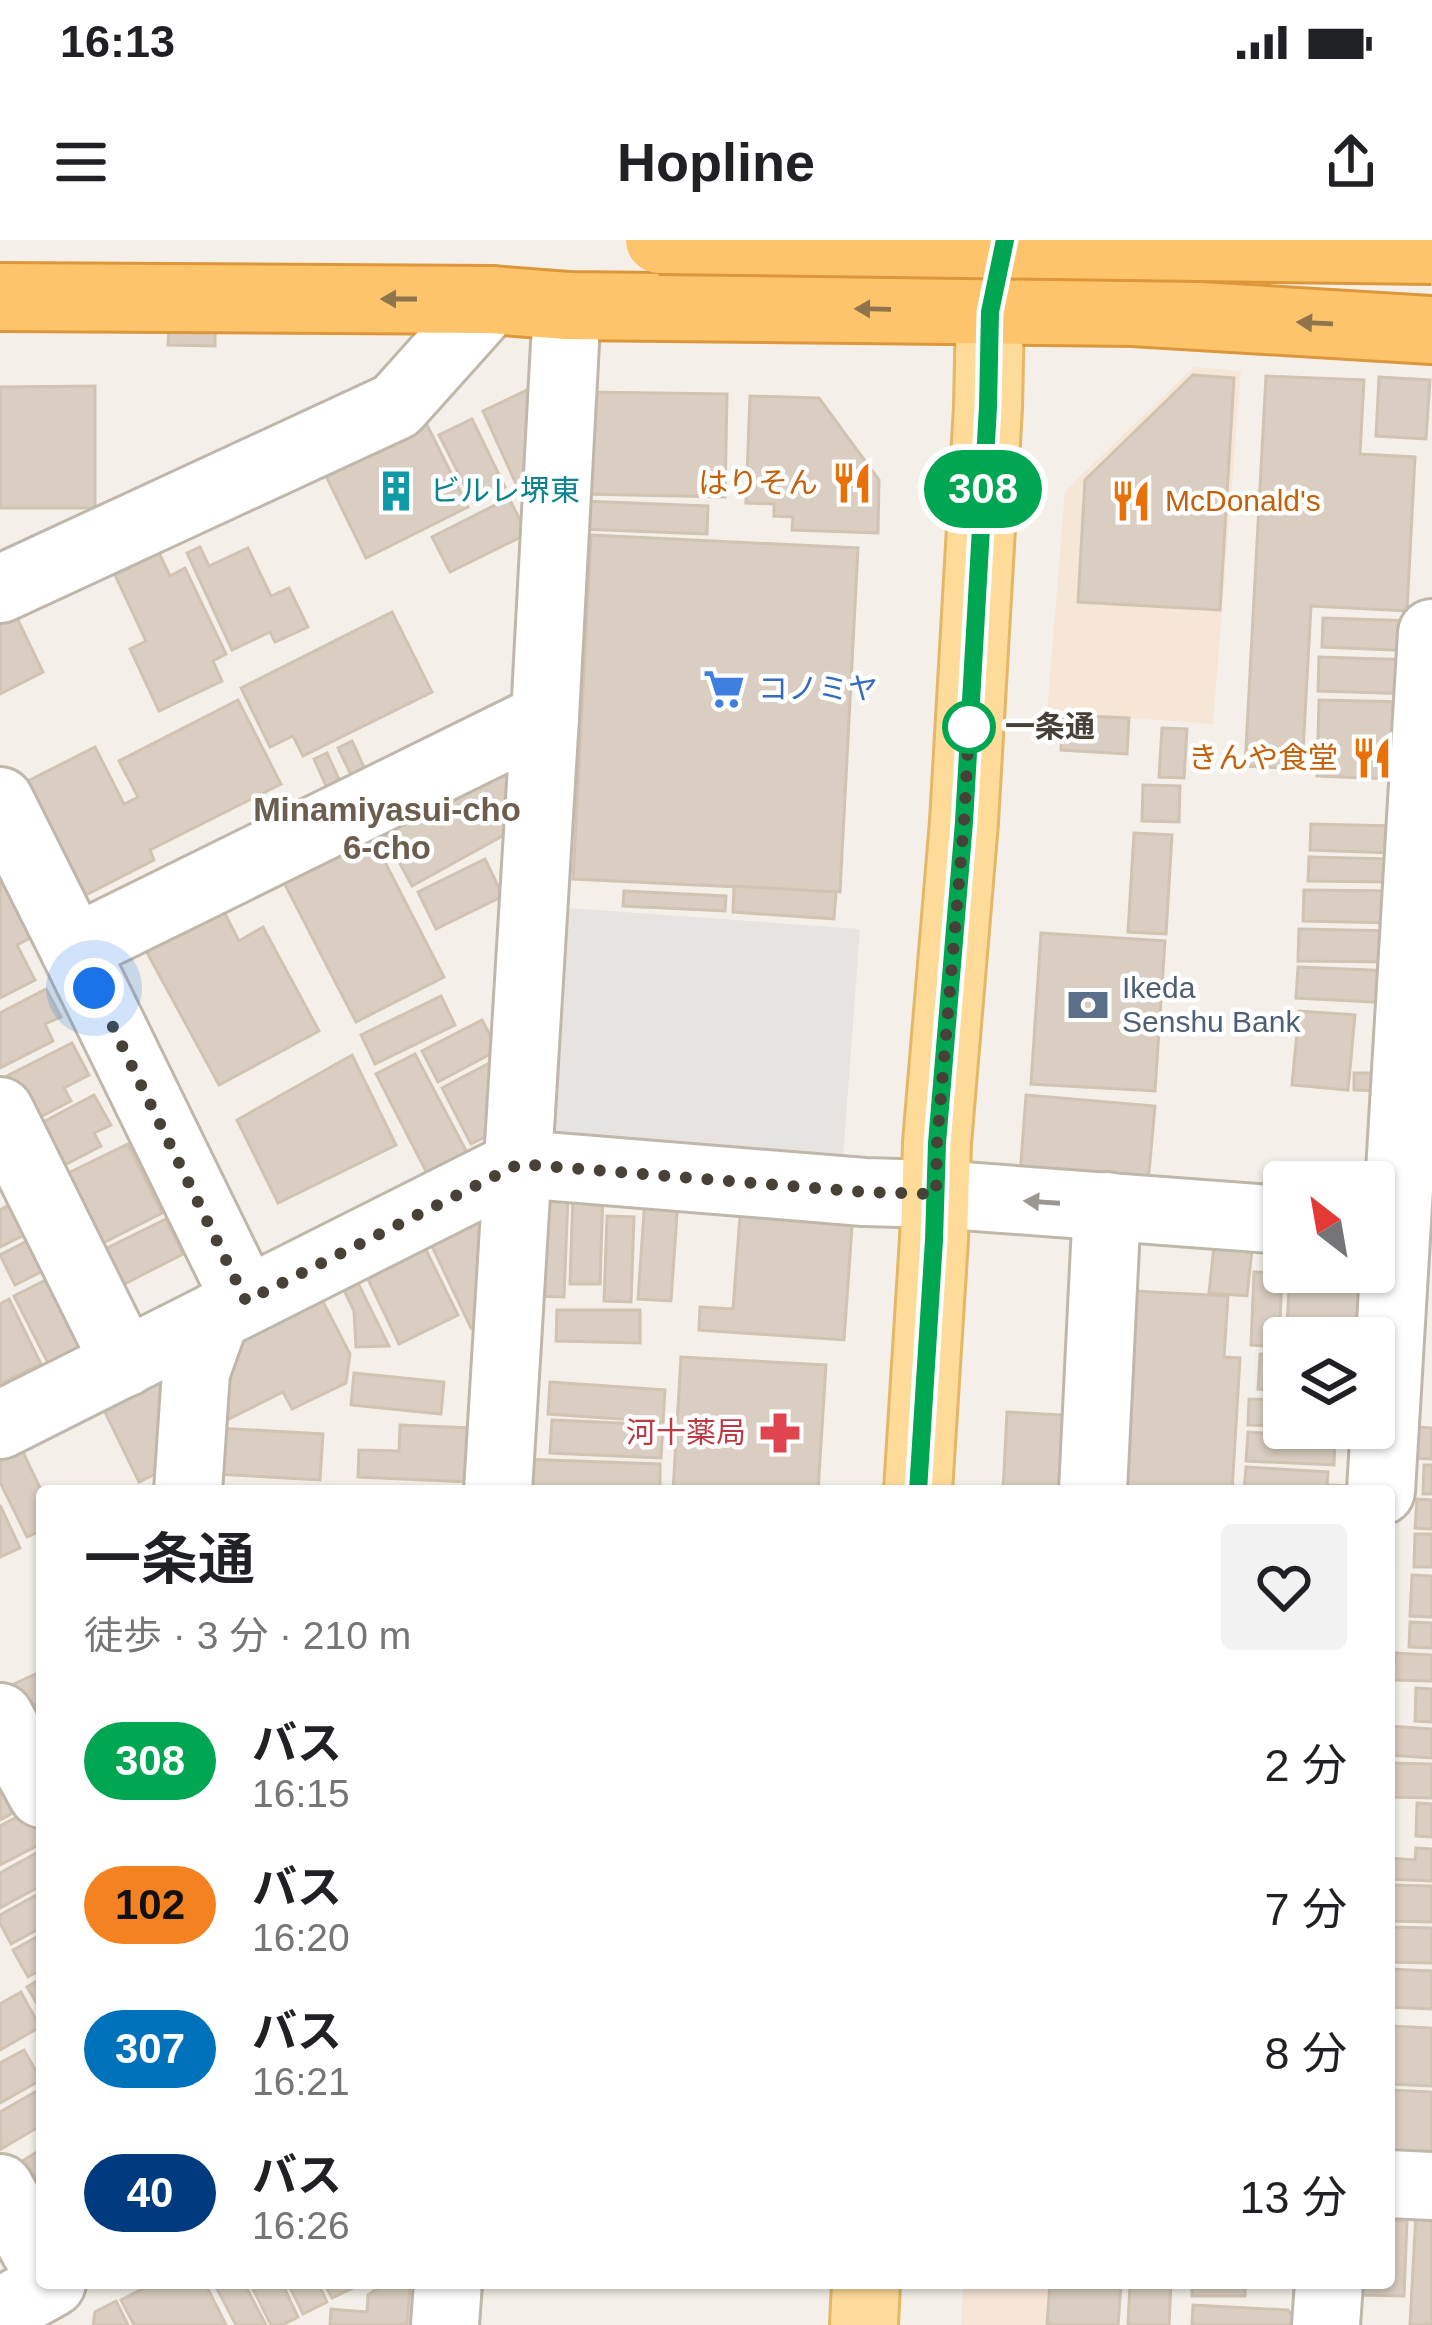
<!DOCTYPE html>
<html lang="ja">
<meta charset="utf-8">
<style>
body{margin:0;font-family:Arial,"Noto Sans JP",sans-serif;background:#f2f2f2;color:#202124;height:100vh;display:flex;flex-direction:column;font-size:45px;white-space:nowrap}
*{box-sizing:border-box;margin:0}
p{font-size:39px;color:#757577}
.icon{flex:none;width:66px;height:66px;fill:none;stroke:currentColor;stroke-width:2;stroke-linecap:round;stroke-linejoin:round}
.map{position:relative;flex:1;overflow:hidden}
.panel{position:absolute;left:36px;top:1245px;width:1359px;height:804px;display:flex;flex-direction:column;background:#fff;border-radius:12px;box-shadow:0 3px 9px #0004}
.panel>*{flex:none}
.badge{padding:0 24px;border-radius:39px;font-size:42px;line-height:78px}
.needle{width:78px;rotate:329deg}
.buttons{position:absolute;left:1263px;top:921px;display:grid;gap:24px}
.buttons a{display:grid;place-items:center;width:132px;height:132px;border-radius:12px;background:#fff;box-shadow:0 3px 9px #0004;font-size:60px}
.you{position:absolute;width:60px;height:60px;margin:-30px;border:9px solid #fff;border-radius:50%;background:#1a73e8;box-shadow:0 0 0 18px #1a73e833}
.map>.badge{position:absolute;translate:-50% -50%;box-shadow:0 0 0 6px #fff}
.round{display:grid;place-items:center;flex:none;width:126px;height:126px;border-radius:12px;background:#f2f2f2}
.headline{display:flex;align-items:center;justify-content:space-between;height:204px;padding:0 48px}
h1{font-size:57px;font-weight:600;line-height:90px}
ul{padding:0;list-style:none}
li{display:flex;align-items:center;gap:36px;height:144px;padding:0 48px}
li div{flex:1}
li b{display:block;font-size:45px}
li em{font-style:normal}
li .badge{min-width:132px;font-weight:700;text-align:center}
.status{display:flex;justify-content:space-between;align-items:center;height:84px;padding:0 60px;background:#fff;direction:ltr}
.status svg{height:33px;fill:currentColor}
header{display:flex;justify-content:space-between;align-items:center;height:156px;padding:0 48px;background:#fff;font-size:54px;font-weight:600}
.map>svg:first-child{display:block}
.commercial{fill:#f6e6d5}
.parking{fill:#e6e3e1}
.building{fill:#d9cec1;stroke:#d1c3b2;stroke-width:3}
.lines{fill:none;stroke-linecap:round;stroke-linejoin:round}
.minor-casing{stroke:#c0b7ab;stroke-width:72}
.major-casing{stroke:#e4b768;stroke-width:72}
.highway-casing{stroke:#dd973a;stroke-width:72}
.minor{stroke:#fff;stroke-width:66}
.major{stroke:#fedb99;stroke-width:66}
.highway{stroke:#fdc46b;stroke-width:66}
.highway-bridge-casing{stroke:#dd973a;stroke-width:72;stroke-linecap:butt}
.highway-bridge{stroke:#fdc46b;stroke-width:66}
.oneway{fill:#90754c}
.oneway2{fill:#9a9691}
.line-casing{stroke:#fff;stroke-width:27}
.line{stroke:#00a651;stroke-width:18}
.walk{stroke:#484137;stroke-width:12;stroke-dasharray:0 21.6}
.stop-dot{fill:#fff;stroke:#00a651;stroke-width:6}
.labels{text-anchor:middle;stroke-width:9;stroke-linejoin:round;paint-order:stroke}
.food-label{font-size:30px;fill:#c56008;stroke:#fff;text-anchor:end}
.culture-label{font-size:30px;fill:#0d838f;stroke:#fff;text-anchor:start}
.shop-label{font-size:30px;fill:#366cbe;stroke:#fff;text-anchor:start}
.stop-label{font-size:30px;font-weight:bold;fill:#484137;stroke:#fff;text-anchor:start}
.service-label{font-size:30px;fill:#4e5e75;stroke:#fff;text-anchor:start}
.health-label{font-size:30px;fill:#be3a42;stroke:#fff;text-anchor:end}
.neighbourhood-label{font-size:33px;font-weight:bold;fill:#6b5e4e;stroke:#fff}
</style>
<div class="status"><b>16:13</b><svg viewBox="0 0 49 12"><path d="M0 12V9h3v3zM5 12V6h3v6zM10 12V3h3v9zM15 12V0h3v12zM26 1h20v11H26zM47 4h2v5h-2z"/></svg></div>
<header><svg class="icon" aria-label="menu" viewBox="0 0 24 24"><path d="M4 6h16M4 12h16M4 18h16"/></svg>Hopline<svg class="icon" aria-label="share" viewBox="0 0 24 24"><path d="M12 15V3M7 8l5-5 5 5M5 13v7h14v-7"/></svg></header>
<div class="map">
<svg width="1432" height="2085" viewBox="0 0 1432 2085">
<rect width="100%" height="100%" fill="#f4f0e9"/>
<g class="commercial">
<path d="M 1194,127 L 1241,131 L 1213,484 L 1047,472 L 1065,251 Z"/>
<path d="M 963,2043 L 1122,2043 L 1120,2085 L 961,2085 Z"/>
</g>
<path class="parking" d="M 554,667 L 860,689 L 842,932 L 536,911 Z"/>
<g class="building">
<path d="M 169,90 L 215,90 L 215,106 L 168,105 Z"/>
<path d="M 1193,135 L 1234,138 L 1220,370 L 1078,362 L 1085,240 Z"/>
<path d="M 1266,136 L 1364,140 L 1360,214 L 1415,217 L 1407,371 L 1311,366 L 1302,529 L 1245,526 Z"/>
<path d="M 1379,137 L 1430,140 L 1426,199 L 1376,196 Z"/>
<path d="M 544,142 L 540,237 L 517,246 L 483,171 Z"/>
<path d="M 95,146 L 95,268 L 0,268 L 0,147 Z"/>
<path d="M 584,152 L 727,154 L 725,257 L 582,254 Z"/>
<path d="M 750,156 L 819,158 L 879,240 L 878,293 L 792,290 L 793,277 L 774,276 L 774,264 L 746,263 Z"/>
<path d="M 472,179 L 505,247 L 473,262 L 439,195 Z"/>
<path d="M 426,183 L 468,267 L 366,318 L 325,234 Z"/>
<path d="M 509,258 L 527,294 L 450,332 L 432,297 Z"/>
<path d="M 581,261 L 708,266 L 707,294 L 580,289 Z"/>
<path d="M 591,295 L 858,308 L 840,652 L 573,639 Z"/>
<path d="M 200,307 L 209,326 L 248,308 L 271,356 L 289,348 L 308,387 L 275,402 L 270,392 L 232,410 L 187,313 Z"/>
<path d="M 159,313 L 170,336 L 185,328 L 226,414 L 213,421 L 222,441 L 159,471 L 130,409 L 146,401 L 115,335 Z"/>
<path d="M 392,372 L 432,452 L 303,516 L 293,496 L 270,507 L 241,448 Z"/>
<path d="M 15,374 L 43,432 L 0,454 L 0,381 Z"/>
<path d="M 1323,378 L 1415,381 L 1414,411 L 1322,407 Z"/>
<path d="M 1319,417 L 1414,420 L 1413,454 L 1318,451 Z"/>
<path d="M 238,460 L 281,544 L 150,610 L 154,620 L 86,655 L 28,541 L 95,507 L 124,564 L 138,557 L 119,521 Z"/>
<path d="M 1319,460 L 1409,462 L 1409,491 L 1391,494 L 1391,539 L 1317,536 Z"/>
<path d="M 1063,475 L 1129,478 L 1127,514 L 1061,510 Z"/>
<path d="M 1162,488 L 1187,489 L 1184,538 L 1159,537 Z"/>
<path d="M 352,501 L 369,538 L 356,545 L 338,508 Z"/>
<path d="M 327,513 L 344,550 L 331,557 L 314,519 Z"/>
<path d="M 510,527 L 515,589 L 412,646 L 383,592 Z"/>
<path d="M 1143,545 L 1180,546 L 1179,582 L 1142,581 Z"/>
<path d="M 1311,584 L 1394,586 L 1393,613 L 1310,610 Z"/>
<path d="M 370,593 L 444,737 L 356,782 L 282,639 Z"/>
<path d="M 1134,593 L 1172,595 L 1166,694 L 1128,692 Z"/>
<path d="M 1309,617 L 1391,619 L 1391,642 L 1308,641 Z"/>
<path d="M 0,619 L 38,694 L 17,705 L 35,740 L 0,758 Z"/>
<path d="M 485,619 L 503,656 L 436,689 L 418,652 Z"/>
<path d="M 734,646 L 836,652 L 834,679 L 733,672 Z"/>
<path d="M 1304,650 L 1396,651 L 1394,683 L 1303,681 Z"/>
<path d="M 624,651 L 726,656 L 725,671 L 623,666 Z"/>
<path d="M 221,666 L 239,701 L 263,687 L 319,791 L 219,845 L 144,707 Z"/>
<path d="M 1299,689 L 1395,691 L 1394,722 L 1298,721 Z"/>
<path d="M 1041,693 L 1165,701 L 1155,851 L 1031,844 Z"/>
<path d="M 1298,727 L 1393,731 L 1391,763 L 1296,758 Z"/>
<path d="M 46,749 L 61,777 L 45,784 L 53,801 L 0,828 L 0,773 Z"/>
<path d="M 441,756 L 455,785 L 375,824 L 361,795 Z"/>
<path d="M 1299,771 L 1355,775 L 1348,850 L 1292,845 Z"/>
<path d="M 482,780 L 498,810 L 438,842 L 422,811 Z"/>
<path d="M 72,803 L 89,835 L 64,848 L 71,861 L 29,883 L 5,837 Z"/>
<path d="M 415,814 L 470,918 L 430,939 L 376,834 Z"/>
<path d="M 352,815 L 396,905 L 278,963 L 237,880 Z"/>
<path d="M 499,818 L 495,892 L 471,904 L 442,848 Z"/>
<path d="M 1354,833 L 1385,833 L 1385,851 L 1354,850 Z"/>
<path d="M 94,855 L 111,885 L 94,893 L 101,906 L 51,932 L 28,890 Z"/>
<path d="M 1026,855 L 1155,866 L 1148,944 L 1020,935 Z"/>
<path d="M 128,904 L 162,973 L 87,1011 L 52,941 Z"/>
<path d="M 573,953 L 603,953 L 600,1044 L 570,1044 Z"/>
<path d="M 546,955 L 568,956 L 564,1057 L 533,1056 Z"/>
<path d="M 22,958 L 38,988 L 0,1007 L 0,970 Z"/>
<path d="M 645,958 L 678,960 L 671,1061 L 638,1059 Z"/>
<path d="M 764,967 L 853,973 L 844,1100 L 699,1090 L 700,1067 L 733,1069 L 740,976 L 764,977 Z"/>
<path d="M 475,974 L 485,981 L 483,1083 L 471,1088 L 427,996 Z"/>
<path d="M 607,976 L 634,977 L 631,1062 L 604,1061 Z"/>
<path d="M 166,979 L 183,1014 L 105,1054 L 87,1018 Z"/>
<path d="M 41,994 L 57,1024 L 15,1045 L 0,1015 Z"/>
<path d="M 1215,997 L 1253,1000 L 1247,1056 L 1209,1053 Z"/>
<path d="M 422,1002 L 458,1075 L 399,1104 L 364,1031 Z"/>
<path d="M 1254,1032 L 1282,1033 L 1279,1107 L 1251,1105 Z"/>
<path d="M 1290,1032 L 1366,1032 L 1371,1087 L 1287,1084 Z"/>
<path d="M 354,1035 L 389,1106 L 356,1107 L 354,1071 L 340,1042 Z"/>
<path d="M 46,1040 L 51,1051 L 66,1044 L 94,1100 L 48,1123 L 14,1056 Z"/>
<path d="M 1133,1051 L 1228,1056 L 1224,1117 L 1240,1118 L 1232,1251 L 1121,1251 Z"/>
<path d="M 320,1056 L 350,1114 L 346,1143 L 292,1169 L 283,1152 L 225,1181 L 220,1127 L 234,1101 Z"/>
<path d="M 9,1059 L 41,1124 L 0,1144 L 0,1064 Z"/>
<path d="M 557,1070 L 640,1070 L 640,1103 L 556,1101 Z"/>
<path d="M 1260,1114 L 1284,1116 L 1284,1151 L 1258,1149 Z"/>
<path d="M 681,1117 L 826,1125 L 818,1251 L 673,1251 Z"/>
<path d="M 354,1133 L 444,1142 L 441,1174 L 351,1165 Z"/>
<path d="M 159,1141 L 167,1142 L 161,1231 L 139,1242 L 103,1168 Z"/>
<path d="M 550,1142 L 665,1150 L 663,1182 L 548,1174 Z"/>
<path d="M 1249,1159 L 1284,1160 L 1284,1186 L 1248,1185 Z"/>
<path d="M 1007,1172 L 1079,1176 L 1075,1251 L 1003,1251 Z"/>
<path d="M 552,1180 L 663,1185 L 661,1218 L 550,1213 Z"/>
<path d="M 400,1185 L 471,1188 L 469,1242 L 358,1237 L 359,1210 L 399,1211 Z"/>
<path d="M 1414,1187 L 1432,1188 L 1432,1219 L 1412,1218 Z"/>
<path d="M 219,1188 L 323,1194 L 320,1240 L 216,1234 Z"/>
<path d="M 1248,1192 L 1335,1197 L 1334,1225 L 1246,1221 Z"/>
<path d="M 22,1210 L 42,1252 L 42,1290 L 27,1297 L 0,1242 L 0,1221 Z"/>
<path d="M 520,1219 L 660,1224 L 660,1251 L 520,1251 Z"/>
<path d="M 1424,1225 L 1432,1225 L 1432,1254 L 1423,1254 Z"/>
<path d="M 1246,1227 L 1328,1232 L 1327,1245 L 1348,1246 L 1347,1251 L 1244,1251 Z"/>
<path d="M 1417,1259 L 1432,1260 L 1432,1289 L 1415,1288 Z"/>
<path d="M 0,1265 L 20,1308 L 0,1317 Z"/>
<path d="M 1415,1294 L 1432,1294 L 1432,1327 L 1414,1327 Z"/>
<path d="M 1412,1335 L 1432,1336 L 1432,1377 L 1410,1376 Z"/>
<path d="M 1410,1382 L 1432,1383 L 1432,1408 L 1409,1407 Z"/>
<path d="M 1395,1413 L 1432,1415 L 1432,1441 L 1393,1440 Z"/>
<path d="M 42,1431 L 42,1461 L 26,1469 L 14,1444 Z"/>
<path d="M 1416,1448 L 1432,1449 L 1432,1482 L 1415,1481 Z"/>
<path d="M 1389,1486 L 1432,1489 L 1432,1518 L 1389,1515 Z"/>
<path d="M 1389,1523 L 1432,1524 L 1432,1558 L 1389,1557 Z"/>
<path d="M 0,1540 L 31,1563 L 0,1580 Z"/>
<path d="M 1417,1563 L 1432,1564 L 1432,1597 L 1416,1596 Z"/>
<path d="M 34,1568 L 42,1582 L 42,1603 L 0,1625 L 0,1586 Z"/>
<path d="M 1416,1608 L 1432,1609 L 1432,1641 L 1389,1639 L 1389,1618 L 1415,1620 Z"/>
<path d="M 42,1610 L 42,1645 L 0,1668 L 0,1633 Z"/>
<path d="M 1389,1645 L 1432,1646 L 1432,1682 L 1389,1681 Z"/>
<path d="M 42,1652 L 42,1687 L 11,1704 L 0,1683 L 0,1675 Z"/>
<path d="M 1389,1687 L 1432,1688 L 1432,1723 L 1389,1722 Z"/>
<path d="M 42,1694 L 42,1729 L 28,1737 L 13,1710 Z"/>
<path d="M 1389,1729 L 1432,1731 L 1432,1769 L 1389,1767 Z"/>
<path d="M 42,1738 L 42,1772 L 27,1747 Z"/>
<path d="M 21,1752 L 40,1787 L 0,1810 L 0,1764 Z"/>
<path d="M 1389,1786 L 1432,1788 L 1432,1846 L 1389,1844 Z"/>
<path d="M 24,1810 L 41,1840 L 0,1863 L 0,1823 Z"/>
<path d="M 42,1848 L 42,1885 L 1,1909 L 0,1872 Z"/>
<path d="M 1389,1850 L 1432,1852 L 1432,1912 L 1389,1910 Z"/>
<path d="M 42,1909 L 42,1940 L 38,1943 L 24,1920 Z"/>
<path d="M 1416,1972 L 1432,1973 L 1432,2085 L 1410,2085 Z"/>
<path d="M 1389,1980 L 1407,1981 L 1404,2056 L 1356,2055 L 1357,2043 L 1389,2043 Z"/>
<path d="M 154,2043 L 205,2043 L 226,2085 L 134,2085 L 121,2060 Z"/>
<path d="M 214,2043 L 244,2043 L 266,2085 L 236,2085 Z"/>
<path d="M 250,2043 L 282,2043 L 298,2077 L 282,2085 L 271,2085 Z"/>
<path d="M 288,2043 L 318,2043 L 327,2062 L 303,2074 Z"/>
<path d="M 324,2043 L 356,2043 L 357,2046 L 332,2058 Z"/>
<path d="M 1050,2043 L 1121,2043 L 1118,2085 L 1047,2085 Z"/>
<path d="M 1130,2043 L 1171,2043 L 1169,2085 L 1128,2085 Z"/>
<rect x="1192" y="2043" width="53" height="13"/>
<path d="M 382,2045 L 410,2048 L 407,2085 L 330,2085 L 331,2069 L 367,2072 L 368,2055 Z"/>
<path d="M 116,2061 L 128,2085 L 93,2085 L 95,2072 Z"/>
<path d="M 1193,2065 L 1288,2070 L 1300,2085 L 1192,2085 Z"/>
</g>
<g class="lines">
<g class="minor-casing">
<g id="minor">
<path d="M 0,349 L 396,166 L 491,60"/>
<path d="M 0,561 L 74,709 L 545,477 L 567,66"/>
<path d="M 74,709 L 246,1061"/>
<path d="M 0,871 L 125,1123"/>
<path d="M 0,1185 L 519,924 L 864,952 L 936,954 L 1284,980"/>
<path d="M 188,1251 L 196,1132 L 216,1076"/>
<path d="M 498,1251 L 545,477"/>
<path d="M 1093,1251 L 1107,966"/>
<path d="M 1381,1251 L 1432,393"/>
<path d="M 0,1477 L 42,1554"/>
<path d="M 1389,1944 L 1432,1946"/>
<path d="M 0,1948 L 42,2023"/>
<path d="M 0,2072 L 52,2043"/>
<path d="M 445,2085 L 448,2043"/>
<path d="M 1326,2085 L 1329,2043"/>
</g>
</g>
<g class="major-casing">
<g id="major">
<path d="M 918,1251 L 934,999 L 937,903 L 964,582 L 988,167 L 990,72 L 983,15"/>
<path d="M 864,2085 L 866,2043"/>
</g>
</g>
<g class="highway-casing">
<path id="highway" d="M 0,57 L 491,60 L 567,66 L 1133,72 L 1432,90"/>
</g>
<use href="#minor" class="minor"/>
<use href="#major" class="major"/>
<use href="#highway" class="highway"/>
<g class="highway-bridge-casing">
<path id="highway-bridge" d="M 659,0 L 1432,10"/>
</g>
<use href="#highway-bridge" class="highway-bridge"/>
</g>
<defs><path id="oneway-solid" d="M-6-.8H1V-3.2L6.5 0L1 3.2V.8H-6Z" transform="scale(3)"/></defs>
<g class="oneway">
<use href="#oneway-solid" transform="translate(399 59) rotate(-180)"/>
<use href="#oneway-solid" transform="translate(873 69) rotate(-179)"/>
<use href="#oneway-solid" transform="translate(1315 83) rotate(-177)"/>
</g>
<use class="oneway2" href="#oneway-solid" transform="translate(1042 962) rotate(-176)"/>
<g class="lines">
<g class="line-casing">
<path id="line" d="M 918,1251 L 934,1000 L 937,903 L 964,582 L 988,167 L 990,72 L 1005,0"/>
</g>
<use href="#line" class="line"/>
<path class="walk" d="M 94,748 L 246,1061 L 519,924 L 863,952 L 936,954 L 937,903 L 964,582 L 969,487"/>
</g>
<defs>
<g id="restaurant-bare" transform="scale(3.24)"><path d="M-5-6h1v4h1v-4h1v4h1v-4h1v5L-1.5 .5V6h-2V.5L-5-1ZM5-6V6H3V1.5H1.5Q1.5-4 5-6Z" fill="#e8710a" stroke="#fff" stroke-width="2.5" paint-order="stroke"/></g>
<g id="building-bare" transform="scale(3.24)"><path d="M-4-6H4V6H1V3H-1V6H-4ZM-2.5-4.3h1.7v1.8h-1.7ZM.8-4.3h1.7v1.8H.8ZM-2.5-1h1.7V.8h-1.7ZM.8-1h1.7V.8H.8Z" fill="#0f9aa8" stroke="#fff" stroke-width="2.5" paint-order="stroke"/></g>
<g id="supermarket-bare" transform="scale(3.24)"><path d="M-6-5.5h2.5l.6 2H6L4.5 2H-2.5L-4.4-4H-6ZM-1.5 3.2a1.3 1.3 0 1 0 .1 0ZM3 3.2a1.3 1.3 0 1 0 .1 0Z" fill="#3f7fe0" stroke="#fff" stroke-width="2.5" paint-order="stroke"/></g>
<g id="bank-bare" transform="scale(3.24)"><path d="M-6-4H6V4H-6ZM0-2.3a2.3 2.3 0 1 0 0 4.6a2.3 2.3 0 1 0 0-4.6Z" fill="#5c6f8a" stroke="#fff" stroke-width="2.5" paint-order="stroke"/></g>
<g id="pharmacy-bare" transform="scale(3.24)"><path d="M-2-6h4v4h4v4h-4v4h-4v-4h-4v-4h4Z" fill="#e0444e" stroke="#fff" stroke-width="2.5" paint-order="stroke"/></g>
</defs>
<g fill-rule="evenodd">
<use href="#restaurant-bare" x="852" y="243"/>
<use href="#building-bare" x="396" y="251"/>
<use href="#restaurant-bare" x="1131" y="261"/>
<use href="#supermarket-bare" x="724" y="449"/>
<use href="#restaurant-bare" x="1372" y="518"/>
<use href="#bank-bare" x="1088" y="765"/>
<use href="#pharmacy-bare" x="780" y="1193"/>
</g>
<circle class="stop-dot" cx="969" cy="487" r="24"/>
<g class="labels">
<g class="food-label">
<text x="818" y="253">はりそん</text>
<text x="1165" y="271" text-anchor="start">McDonald's</text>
<text x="1338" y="528">きんや食堂</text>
</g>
<g class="culture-label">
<text x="430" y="261">ビルレ堺東</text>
</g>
<g class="shop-label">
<text x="758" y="459">コノミヤ</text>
</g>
<g class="stop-label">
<text x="1005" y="497">一条通</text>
</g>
<g class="service-label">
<text x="1122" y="758">Ikeda<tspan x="1122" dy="34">Senshu Bank</tspan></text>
</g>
<g class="health-label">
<text x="746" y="1203">河十薬局</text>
</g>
<g class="neighbourhood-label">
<text x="387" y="581">Minamiyasui-cho<tspan x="387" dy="38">6-cho</tspan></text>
</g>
</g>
</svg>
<div class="buttons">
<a><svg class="needle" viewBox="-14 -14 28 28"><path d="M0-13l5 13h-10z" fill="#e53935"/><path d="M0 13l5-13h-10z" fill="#757577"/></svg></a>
<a><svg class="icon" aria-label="layers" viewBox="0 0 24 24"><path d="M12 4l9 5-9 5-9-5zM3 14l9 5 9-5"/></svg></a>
</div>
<div class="you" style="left:94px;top:748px"></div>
<b class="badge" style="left:983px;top:249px;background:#00a651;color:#fff">308</b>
<section class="panel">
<div class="headline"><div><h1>一条通</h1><p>徒歩 · 3 分 · 210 m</p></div><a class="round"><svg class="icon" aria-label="heart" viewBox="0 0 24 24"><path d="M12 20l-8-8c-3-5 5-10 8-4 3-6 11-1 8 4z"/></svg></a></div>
<ul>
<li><span class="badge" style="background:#00a651;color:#fff">308</span><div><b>バス</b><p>16:15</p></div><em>2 分</em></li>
<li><span class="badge" style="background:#f58220;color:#111">102</span><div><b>バス</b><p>16:20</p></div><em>7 分</em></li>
<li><span class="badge" style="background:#0072bc;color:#fff">307</span><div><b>バス</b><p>16:21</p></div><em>8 分</em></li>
<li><span class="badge" style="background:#003b80;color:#fff">40</span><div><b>バス</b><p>16:26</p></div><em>13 分</em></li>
</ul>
</section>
</div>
